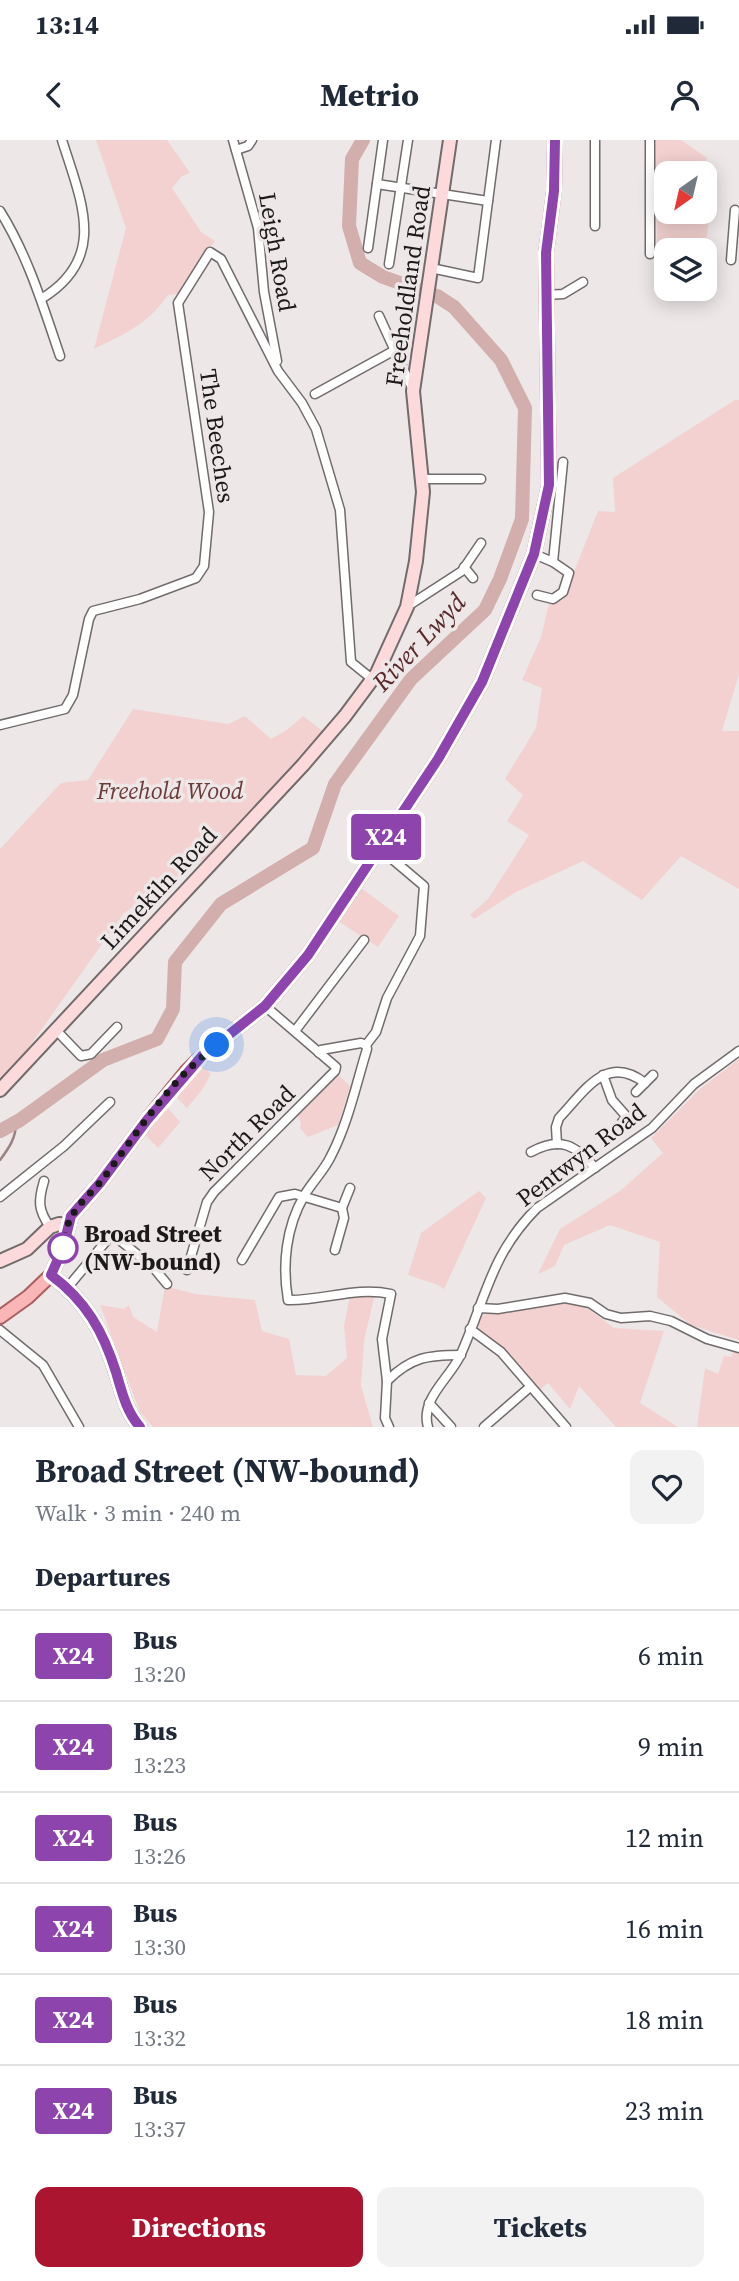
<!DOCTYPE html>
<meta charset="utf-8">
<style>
body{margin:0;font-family:"Source Serif 4",serif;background:#f2f2f3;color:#1f2937;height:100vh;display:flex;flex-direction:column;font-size:26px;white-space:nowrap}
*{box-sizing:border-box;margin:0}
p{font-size:23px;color:#747a83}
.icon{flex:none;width:38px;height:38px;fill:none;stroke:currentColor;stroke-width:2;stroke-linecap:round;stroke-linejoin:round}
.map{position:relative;height:1287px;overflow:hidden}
.panel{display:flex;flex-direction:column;background:#fff;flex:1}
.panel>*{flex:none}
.badge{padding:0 14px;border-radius:5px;font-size:24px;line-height:46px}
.needle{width:46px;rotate:214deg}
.buttons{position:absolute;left:654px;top:21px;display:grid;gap:14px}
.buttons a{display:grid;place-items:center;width:63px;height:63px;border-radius:14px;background:#fff;box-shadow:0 4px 18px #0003;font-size:35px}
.you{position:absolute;width:35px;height:35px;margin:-18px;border:5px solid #fff;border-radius:50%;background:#1a73e8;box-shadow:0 0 0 10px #1a73e833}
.map>.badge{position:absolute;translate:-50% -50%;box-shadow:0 0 0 4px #fff}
h2{padding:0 35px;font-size:26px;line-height:63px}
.round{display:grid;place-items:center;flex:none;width:74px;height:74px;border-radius:14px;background:#f2f2f3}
.summary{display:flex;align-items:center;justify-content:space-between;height:119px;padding:0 35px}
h1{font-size:33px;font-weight:700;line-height:52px}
.button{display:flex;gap:14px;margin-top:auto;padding:14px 35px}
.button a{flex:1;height:80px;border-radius:14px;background:#ab152f;color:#fff;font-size:28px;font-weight:700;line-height:80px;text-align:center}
.button a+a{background:#f2f2f3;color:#1f2937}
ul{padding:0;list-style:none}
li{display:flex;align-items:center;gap:21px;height:91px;padding:0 35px;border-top:2px solid #e0e1e3}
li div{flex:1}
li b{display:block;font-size:26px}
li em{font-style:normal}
li .badge{min-width:77px;font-weight:700;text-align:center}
.status{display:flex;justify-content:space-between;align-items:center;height:49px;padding:0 35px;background:#fff;direction:ltr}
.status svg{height:19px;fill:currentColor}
header{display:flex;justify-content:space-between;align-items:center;height:91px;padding:0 35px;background:#fff;font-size:32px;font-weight:700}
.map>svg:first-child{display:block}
.green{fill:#f2d1d0}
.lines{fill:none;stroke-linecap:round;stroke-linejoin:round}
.stream{stroke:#9b8181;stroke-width:2.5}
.river{stroke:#d2aead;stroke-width:14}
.minor-casing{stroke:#716b6b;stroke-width:11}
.secondary-casing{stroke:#716b6b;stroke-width:16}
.primary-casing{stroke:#a95f60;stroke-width:16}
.minor{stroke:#fff;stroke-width:8}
.secondary{stroke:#fcdadb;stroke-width:12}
.primary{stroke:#fab5b6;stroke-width:12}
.line-casing{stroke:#fff;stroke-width:16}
.line{stroke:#8e44ad;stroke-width:10}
.walk{stroke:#1b1919;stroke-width:7;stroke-dasharray:0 12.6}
.stop-dot{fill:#fff;stroke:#8e44ad;stroke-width:3.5}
.labels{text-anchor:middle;stroke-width:7;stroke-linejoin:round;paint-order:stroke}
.street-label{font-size:24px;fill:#1b1919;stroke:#eee7e7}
.park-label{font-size:24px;font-style:italic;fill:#6c3a3a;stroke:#eee7e7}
.stop-label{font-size:24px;font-weight:bold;fill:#1b1919;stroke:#eee7e7;text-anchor:start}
.water-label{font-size:26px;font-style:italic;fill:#5a2a2b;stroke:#eee7e7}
</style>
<div class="status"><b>13:14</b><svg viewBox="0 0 49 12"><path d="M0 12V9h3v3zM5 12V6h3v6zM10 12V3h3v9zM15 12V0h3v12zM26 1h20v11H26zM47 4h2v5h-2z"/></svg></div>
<header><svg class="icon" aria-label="back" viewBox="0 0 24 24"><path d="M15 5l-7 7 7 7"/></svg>Metrio<svg class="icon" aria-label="person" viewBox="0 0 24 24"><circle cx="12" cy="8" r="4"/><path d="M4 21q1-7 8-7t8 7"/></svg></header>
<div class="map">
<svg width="739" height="1287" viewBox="0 0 739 1287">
<rect width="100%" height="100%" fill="#eee7e7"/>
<g class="green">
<path d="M 96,0 L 167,0 L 190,33 L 182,36 L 172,48 L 201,92 L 215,101 L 200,120 L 179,154 L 168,155 C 147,185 126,193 94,209 L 126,88 Z"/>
<path d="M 656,0 L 681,0 L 707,18 L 701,33 L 667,33 L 667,72 L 705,72 L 705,56 L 712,58 L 705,110 L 667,110 L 667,122 L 657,117 Z"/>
<path d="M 735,260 L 739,260 L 739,534 L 722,591 L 739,591 L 739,749 L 681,716 L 642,760 L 583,721 L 516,752 L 474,779 L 470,775 L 488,759 L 529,695 L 507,681 L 523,655 L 505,639 L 536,588 L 542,548 L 522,540 L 541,497 L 549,464 L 563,460 L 598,371 L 615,372 L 613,338 Z"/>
<path d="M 133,569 L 228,584 L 245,576 L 271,599 L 287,590 L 303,576 L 324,592 L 218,710 L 124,773 L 0,948 L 0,709 L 61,643 L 88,640 Z"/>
<path d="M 361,748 L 399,776 L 378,807 L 338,781 Z"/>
<path d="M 739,919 L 739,1200 L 691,1185 L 657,1157 L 660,1102 L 610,1085 L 564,1105 L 555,1126 L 538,1134 L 560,1089 L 620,1051 L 663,1013 L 651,998 L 700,949 Z"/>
<path d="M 201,925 L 211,934 L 202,950 L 187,968 L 174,955 Z"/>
<path d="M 336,933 L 350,946 L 338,985 L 308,997 L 300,988 L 301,982 L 296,975 Z"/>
<path d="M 166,966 L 180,982 L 158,1008 L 143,993 Z"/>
<path d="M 479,1051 L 486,1058 L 444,1149 L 438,1145 L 408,1135 L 421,1093 Z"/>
<path d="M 165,1146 L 195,1154 L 255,1160 L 262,1191 L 289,1199 L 296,1235 L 326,1236 L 347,1218 L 344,1186 L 350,1155 L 375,1153 L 364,1201 L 361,1246 L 373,1287 L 153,1287 L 140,1272 L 100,1165 L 124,1169 L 129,1165 L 133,1177 L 157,1192 Z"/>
<path d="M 558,1160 L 579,1162 L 614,1188 L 664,1191 L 640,1263 L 678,1287 L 616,1287 L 579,1246 L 570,1269 L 548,1243 L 540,1250 L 503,1209 L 480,1193 L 478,1184 L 483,1175 Z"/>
<path d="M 734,1209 L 739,1211 L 739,1287 L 697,1287 L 705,1228 L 718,1234 L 724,1216 L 731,1217 Z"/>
</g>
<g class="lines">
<path class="stream" d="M 0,1020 C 9,1008 16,998 16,983"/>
<path class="river" d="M 0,991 L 20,980 L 103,920 L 157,899 L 173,869 L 175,822 L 221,764 L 313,708 L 335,644 L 411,539 L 485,470 L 500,439 L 522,379 L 525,268 L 501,220 L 454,167 L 437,156 L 383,137 L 360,123 L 349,86 L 352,19 L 363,0"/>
<g class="minor-casing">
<g id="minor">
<path d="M 233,0 L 258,88 L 264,152 L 277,221"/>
<path d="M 595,0 L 595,86"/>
<path d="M 236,10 L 248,6 L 252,0"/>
<path d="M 377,44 L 488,61"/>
<path d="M 0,71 C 28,116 43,166 60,216"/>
<path d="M 368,108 L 383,0"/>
<path d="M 650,114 L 650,0"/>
<path d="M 731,120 L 735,70"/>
<path d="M 389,124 L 408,0"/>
<path d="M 431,128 L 478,138 L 496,0"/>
<path d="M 546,155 L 563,154 L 583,142"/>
<path d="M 41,159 C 109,118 81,61 62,0"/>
<path d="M 379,176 L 413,250"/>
<path d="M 315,254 L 395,210"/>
<path d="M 422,339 L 481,339"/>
<path d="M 534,414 L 553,422 L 563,322"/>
<path d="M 464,427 L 473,438"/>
<path d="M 537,455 L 553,459 L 563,452 L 569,433 L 553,422"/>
<path d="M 408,466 L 462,431 L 481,403"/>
<path d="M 0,585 L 65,569 L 73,555 L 89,479 L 93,471 L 140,459 L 196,438 L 204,426 L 209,372 L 178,163 L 210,112 L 221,119 L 278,231 L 302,263 L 316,289 L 340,370 L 351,522 L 372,539"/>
<path d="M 55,889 L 81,916 L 91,914 L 117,887"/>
<path d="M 295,891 L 364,800"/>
<path d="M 366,905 L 367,909 C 356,945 348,983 331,1016 C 324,1031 312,1042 304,1056 C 286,1087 282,1125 288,1160 C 323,1161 356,1146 391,1154 L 382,1199 L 387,1241 L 385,1278 L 389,1287"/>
<path d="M 366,905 L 376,892 L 387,858 L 420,796 L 424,746 L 379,708"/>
<path d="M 319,913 L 321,910 L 361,903 L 366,905"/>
<path d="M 603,935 L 612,960 L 627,977 L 622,982"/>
<path d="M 636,952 L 653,935"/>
<path d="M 557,1004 L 556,987 L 559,978 C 585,951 606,913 645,943"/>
<path d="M 531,1012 C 560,996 576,1005 595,1028"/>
<path d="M 44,1041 C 38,1061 38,1070 50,1087"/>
<path d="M 0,1057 L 64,1006 L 110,962"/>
<path d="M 335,1110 L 344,1078 L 342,1068"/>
<path d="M 242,1120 L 279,1057 L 295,1054 L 342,1068 L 350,1048"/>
<path d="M 187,1130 L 207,1062 L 214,1052 L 335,931 L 336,927 L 265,866"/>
<path d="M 68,1147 L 112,1094 L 153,1127 L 167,1144"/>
<path d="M 478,1168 L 498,1169 L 565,1158 L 590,1163 L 606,1174 L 621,1178 L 650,1176 L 671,1181 L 707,1199 L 739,1208"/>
<path d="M 470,1189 L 501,1212 L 566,1287"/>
<path d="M 0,1190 L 43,1225 L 79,1287"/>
<path d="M 387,1241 C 411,1217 428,1215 461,1215"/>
<path d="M 429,1263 L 451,1287"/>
<path d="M 428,1287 C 420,1259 449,1239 460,1216 C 486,1159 490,1115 537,1068 L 652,988 L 694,944 L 739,911"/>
<path d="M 484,1287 L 530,1247"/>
</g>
</g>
<g class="secondary-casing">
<g id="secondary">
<path d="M 0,950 L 303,625 L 345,576 L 377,533 L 407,467 L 416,421 L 423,352 L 413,251 L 450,0"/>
<path d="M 0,1121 L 27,1109 L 50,1087 L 59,1084 L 68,1085"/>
<path d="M 51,1135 C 86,1161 103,1191 116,1232 C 122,1252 126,1271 140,1287"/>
</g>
</g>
<g class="primary-casing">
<path id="primary" d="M 0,1177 L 28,1157 L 51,1135 L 63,1108 L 71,1076 L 100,1043 L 147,980 L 186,932 L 202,916 L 265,866 L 308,815 L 438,619 L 482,542 L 534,414 L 549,345 L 546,113 L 554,51 L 555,0"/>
</g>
<use href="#minor" class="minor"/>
<use href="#secondary" class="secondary"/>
<use href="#primary" class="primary"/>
</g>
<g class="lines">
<g class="line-casing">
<path id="line" d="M 140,1287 C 126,1271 122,1252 116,1232 C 103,1191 86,1161 51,1135 L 63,1108 L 71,1076 L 100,1043 L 147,980 L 202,916 L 265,866 L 308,815 L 438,619 L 482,542 L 534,414 L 549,345 L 546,113 L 554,51 L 555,0"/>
</g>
<use href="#line" class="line"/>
<path class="walk" d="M 63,1108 C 64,1100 66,1086 71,1078 C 78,1063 92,1053 102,1040 C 137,994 169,940 217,905"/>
</g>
<circle class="stop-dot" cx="63" cy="1108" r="14"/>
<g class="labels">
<g class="street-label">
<text transform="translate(277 112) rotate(80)" y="8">Leigh Road</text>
<text transform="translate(408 146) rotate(-82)" y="8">Freeholdland Road</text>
<text transform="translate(217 296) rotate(82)" y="8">The Beeches</text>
<text transform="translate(159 748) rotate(-47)" y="8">Limekiln Road</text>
<text transform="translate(247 993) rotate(-45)" y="8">North Road</text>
<text transform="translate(581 1015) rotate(-37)" y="8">Pentwyn Road</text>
</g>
<g class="park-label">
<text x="170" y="659">Freehold Wood</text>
</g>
<g class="stop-label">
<text x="84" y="1102">Broad Street<tspan x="84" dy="28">(NW-bound)</tspan></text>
</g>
<g class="water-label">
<text transform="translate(419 502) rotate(-47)" y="9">River Lwyd</text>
</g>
</g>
</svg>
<div class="buttons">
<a><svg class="needle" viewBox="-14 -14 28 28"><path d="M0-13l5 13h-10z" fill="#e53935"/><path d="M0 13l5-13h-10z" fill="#747a83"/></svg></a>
<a><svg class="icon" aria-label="layers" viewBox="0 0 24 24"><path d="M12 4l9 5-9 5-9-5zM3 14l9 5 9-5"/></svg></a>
</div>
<div class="you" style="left:217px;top:905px"></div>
<b class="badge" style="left:386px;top:697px;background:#8e44ad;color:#fff">X24</b>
</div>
<section class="panel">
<div class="summary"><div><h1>Broad Street (NW-bound)</h1><p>Walk · 3 min · 240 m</p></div><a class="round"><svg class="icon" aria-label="heart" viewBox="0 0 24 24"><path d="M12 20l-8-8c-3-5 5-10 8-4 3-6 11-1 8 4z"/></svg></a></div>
<h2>Departures</h2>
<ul>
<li><span class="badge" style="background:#8e44ad;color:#fff">X24</span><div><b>Bus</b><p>13:20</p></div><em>6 min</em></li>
<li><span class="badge" style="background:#8e44ad;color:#fff">X24</span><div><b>Bus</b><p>13:23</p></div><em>9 min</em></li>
<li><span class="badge" style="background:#8e44ad;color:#fff">X24</span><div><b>Bus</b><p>13:26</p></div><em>12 min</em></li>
<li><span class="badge" style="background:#8e44ad;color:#fff">X24</span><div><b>Bus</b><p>13:30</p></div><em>16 min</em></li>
<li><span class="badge" style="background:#8e44ad;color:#fff">X24</span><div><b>Bus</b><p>13:32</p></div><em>18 min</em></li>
<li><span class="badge" style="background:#8e44ad;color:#fff">X24</span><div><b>Bus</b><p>13:37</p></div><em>23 min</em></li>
</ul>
<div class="button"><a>Directions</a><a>Tickets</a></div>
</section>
